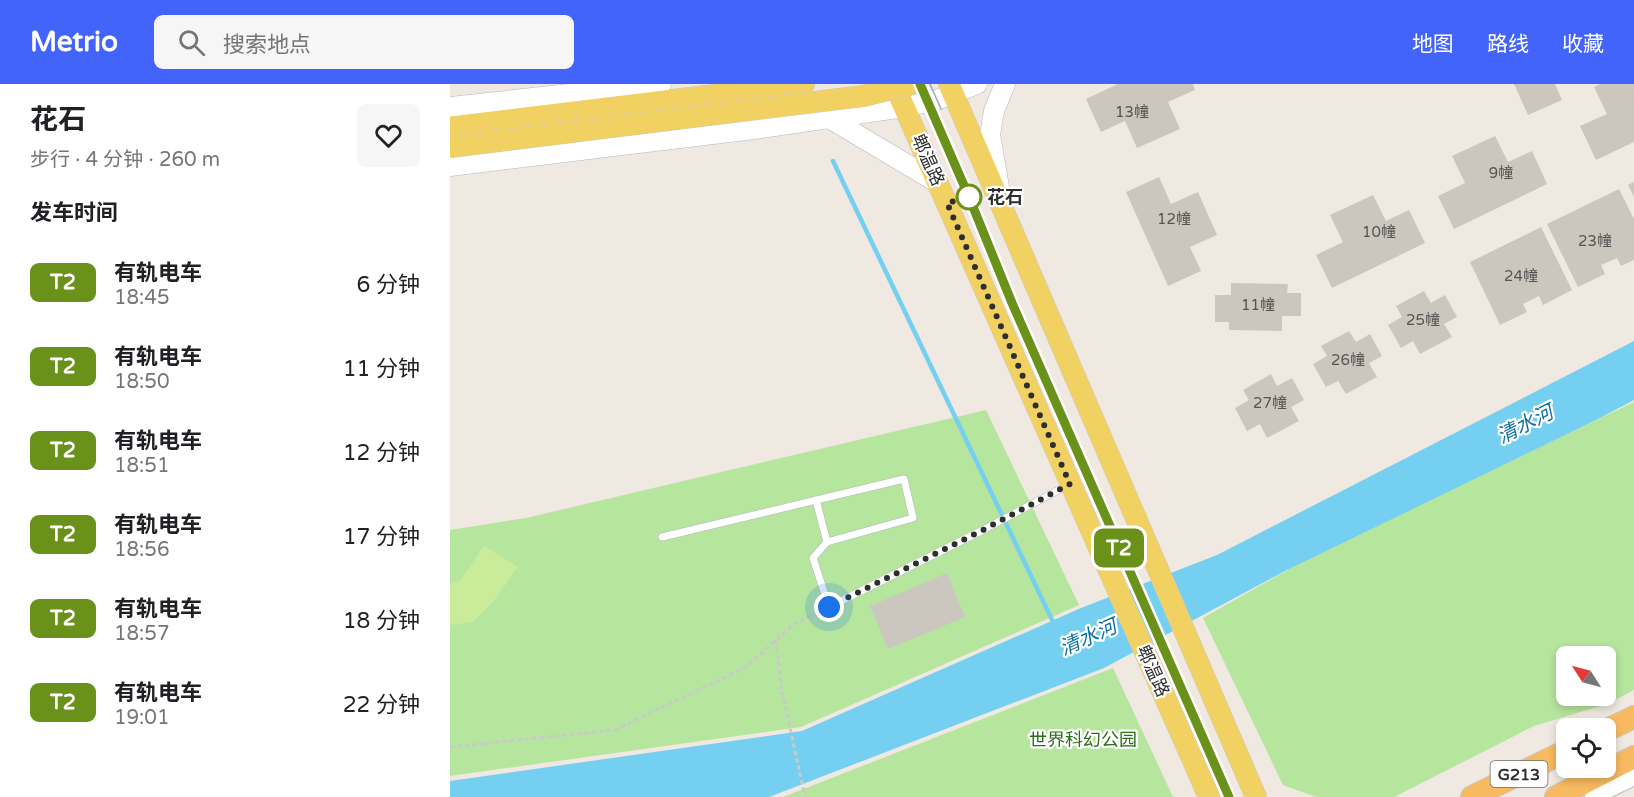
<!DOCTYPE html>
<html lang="zh">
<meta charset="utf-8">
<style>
body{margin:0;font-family:"Varela Round","Noto Sans SC",sans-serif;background:#f6f6f6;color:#202124;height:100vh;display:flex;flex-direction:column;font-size:22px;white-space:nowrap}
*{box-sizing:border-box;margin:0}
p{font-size:20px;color:#757577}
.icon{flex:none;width:33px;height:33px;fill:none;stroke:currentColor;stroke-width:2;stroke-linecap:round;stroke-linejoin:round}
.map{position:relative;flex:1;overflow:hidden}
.sheet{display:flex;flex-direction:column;background:#fff;width:450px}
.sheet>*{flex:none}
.badge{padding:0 12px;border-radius:9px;font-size:21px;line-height:39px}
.needle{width:39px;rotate:306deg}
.fabs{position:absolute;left:1106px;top:562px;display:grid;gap:12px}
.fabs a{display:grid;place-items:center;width:60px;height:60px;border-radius:9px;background:#fff;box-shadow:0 3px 9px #0003;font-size:30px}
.you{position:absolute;width:30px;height:30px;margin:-15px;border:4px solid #fff;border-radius:50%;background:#1a73e8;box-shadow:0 0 0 9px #1a73e833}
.map>.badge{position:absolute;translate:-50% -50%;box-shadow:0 0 0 3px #fff}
h2{padding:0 30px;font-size:22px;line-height:54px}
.round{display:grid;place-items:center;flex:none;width:63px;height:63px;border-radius:9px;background:#f6f6f6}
.overview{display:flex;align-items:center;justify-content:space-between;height:102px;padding:0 30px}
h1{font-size:28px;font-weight:700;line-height:45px}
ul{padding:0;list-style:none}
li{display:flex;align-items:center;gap:18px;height:84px;padding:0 30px}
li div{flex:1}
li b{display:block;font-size:22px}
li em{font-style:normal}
li .badge{min-width:66px;font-weight:700;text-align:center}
header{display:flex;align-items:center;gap:36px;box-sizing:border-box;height:84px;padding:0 30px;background:#4264fb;color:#fff}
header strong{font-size:28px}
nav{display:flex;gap:33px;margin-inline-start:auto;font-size:21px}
.search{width:420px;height:54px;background:#f6f6f6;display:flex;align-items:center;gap:15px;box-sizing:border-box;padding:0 21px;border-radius:9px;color:#757577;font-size:22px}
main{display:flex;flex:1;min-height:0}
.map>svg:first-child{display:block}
.green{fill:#b6e59e;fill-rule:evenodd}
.pitch{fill:#c9ec9a}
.water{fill:#75cff0}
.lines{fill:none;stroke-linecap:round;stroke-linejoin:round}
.stream{stroke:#75cff0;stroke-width:4.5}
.building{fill:#cbc7bf}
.service-casing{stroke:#b4b7c1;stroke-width:8}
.tertiary-casing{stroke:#b4b7c1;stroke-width:18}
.secondary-casing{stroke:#b4b7c1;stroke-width:21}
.primary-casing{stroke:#c9c9c9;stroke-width:22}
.trunk-casing{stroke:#c9c9c9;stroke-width:24}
.path{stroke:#c9c9c9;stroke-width:3;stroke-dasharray:4.5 3;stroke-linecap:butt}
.service{stroke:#fff;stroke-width:7}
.tertiary{stroke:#fff;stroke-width:16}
.secondary{stroke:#fff;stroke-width:20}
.primary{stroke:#f2d163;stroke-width:21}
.trunk{stroke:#f8ba60;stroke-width:22}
.tram{stroke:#a3a6b8;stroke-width:1.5}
.primary-bridge-casing{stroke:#c9c9c9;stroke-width:22;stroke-linecap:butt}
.primary-bridge{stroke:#f2d163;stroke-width:21}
.line-casing{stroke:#fff;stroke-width:14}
.line{stroke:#6a911a;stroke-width:9}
.walk{stroke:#2e2e2e;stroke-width:6;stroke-dasharray:0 10.8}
.stop-dot{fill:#fff;stroke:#6a911a;stroke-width:3}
.labels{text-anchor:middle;stroke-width:4.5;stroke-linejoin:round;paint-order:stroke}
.number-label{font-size:15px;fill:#555452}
.shield{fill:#fff;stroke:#6d6d6d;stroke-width:1.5}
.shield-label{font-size:16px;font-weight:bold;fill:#2e2e2e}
.street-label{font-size:18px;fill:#2e2e2e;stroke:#fff}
.stop-label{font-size:18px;font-weight:bold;fill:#2e2e2e;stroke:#fff;text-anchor:start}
.park-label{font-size:18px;fill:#2c6e1b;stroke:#fff}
.water-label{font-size:20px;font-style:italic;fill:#0d6fa3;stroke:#fff}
</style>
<header>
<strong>Metrio</strong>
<div class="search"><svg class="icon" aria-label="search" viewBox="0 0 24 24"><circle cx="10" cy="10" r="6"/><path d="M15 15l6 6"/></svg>搜索地点</div>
<nav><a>地图</a><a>路线</a><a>收藏</a></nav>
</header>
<main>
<section class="sheet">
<div class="overview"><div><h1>花石</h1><p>步行 · 4 分钟 · 260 m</p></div><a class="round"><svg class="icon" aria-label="heart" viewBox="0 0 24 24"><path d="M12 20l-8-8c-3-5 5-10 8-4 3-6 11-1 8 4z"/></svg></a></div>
<h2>发车时间</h2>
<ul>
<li><span class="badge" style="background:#6a911a;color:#fff">T2</span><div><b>有轨电车</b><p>18:45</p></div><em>6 分钟</em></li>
<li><span class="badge" style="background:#6a911a;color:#fff">T2</span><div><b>有轨电车</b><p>18:50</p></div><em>11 分钟</em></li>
<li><span class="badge" style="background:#6a911a;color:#fff">T2</span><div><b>有轨电车</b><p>18:51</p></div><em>12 分钟</em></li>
<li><span class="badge" style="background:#6a911a;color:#fff">T2</span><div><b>有轨电车</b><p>18:56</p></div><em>17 分钟</em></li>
<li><span class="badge" style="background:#6a911a;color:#fff">T2</span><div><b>有轨电车</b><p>18:57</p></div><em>18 分钟</em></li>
<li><span class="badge" style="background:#6a911a;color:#fff">T2</span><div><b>有轨电车</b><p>19:01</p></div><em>22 分钟</em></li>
</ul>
</section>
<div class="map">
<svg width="1184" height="713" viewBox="0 0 1184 713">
<rect width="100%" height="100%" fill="#efe9e1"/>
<g class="green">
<path d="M 1184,318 L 1184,606 L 1157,620 L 1084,642 L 944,713 L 866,713 L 833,701 L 753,534 L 857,475 ZM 1116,573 L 1155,573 L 1155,612 L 1116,612 Z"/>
<path d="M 536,326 L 629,521 L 351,643 L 0,692 L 0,446 L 76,434 Z"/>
<path d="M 663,584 L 723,713 L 333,713 Z"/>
</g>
<path class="pitch" d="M 34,462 L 68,483 L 43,518 L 23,538 L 0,541 L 0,500 L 9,498 Z"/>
<path class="water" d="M 1184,257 L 1184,316 L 1148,335 L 837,486 L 654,584 L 319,713 L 0,713 L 0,697 L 352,647 L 631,524 L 767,471 Z"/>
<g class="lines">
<path class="stream" d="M 383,77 L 604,540"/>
</g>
<g class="building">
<path d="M 668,0 L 743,0 L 745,6 L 718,18 L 730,45 L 687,64 L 675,37 L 651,48 L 636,15 Z"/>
<path d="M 1064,0 L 1105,0 L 1112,16 L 1078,31 Z"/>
<path d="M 1151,0 L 1184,0 L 1184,58 L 1146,76 L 1130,42 L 1157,30 L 1144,3 Z"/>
<path d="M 1045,52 L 1058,78 L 1082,67 L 1097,100 L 1004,145 L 988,112 L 1015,99 L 1002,72 Z"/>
<path d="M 709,93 L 721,120 L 748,108 L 767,151 L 740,163 L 751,187 L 718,202 L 676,108 Z"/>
<path d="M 1184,98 L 1184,113 L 1178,101 Z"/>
<path d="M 1169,105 L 1184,135 L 1184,176 L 1171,182 L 1167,174 L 1151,181 L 1155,190 L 1128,203 L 1097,140 Z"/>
<path d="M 923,111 L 936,137 L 959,126 L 975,159 L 882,204 L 866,171 L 893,158 L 880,131 Z"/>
<path d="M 1091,143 L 1122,206 L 1093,221 L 1089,212 L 1073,220 L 1077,228 L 1050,241 L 1020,178 Z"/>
<path d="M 781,199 L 838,200 L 837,209 L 851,209 L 851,232 L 832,232 L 832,247 L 779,246 L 779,238 L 765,238 L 765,211 L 781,211 Z"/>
<path d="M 974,207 L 981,219 L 995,211 L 1007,233 L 994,240 L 1002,253 L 970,270 L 963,257 L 951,264 L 938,241 L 952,233 L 946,222 Z"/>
<path d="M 899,247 L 906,258 L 920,250 L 932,272 L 919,279 L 927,293 L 896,310 L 888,297 L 876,303 L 863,280 L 877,272 L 871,262 Z"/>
<path d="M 821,290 L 827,302 L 842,294 L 854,316 L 841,323 L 849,337 L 817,354 L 810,340 L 797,347 L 785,324 L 799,316 L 793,306 Z"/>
<path d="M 497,489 L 515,533 L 438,565 L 420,522 Z"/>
</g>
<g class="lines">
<g class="service-casing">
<g id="service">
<path d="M 366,416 L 377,458"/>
<path d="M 212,453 L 454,395 L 463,434 L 377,458 L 363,474 L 379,523 L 531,447 L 618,401"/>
</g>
</g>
<g class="tertiary-casing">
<path id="tertiary" d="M 1143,713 L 1184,693"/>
</g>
<g class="secondary-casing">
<g id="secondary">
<path d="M 0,23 L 211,0"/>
<path d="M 379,34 L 488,99"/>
<path d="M 0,82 L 304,45 L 454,23 L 487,16 L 527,0"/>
<path d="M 549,103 L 540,51 L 544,27 L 555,0"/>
</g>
</g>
<g class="primary-casing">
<g id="primary">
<path d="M 444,0 L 759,713"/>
<path d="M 499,0 L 806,713"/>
<path d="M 0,43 L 354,0"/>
</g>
</g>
<g class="trunk-casing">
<g id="trunk">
<path d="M 1155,647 L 1184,633"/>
<path d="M 1022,713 L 1116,667"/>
<path d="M 1106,713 L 1184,673"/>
</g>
</g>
<g class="path">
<path d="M 326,556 L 332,607 L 355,713"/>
<path d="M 0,663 L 165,646 L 296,583 L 344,540 L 371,527"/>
</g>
<use href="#service" class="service"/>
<use href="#tertiary" class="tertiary"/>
<use href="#secondary" class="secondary"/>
<use href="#primary" class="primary"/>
<use href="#trunk" class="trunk"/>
<g class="tram">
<path d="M 470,0 L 519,113 L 563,219 L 779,713"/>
<path d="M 480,0 L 491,25"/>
</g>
<g class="primary-bridge-casing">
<path id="primary-bridge" d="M 0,63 L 413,12 L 462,0"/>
</g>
<use href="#primary-bridge" class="primary-bridge"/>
</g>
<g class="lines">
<g class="line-casing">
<path id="line" d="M 470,0 L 519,113 L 562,219 L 779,713"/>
</g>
<use href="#line" class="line"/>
<path class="walk" d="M 379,523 L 531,447 L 620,400 L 497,119 L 519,113"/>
</g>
<circle class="stop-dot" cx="519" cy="113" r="12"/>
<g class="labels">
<g class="number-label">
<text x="682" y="33">13幢</text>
<text x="1051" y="94">9幢</text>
<text x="724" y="140">12幢</text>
<text x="929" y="153">10幢</text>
<text x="1145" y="162">23幢</text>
<text x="1071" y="197">24幢</text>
<text x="808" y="226">11幢</text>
<text x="973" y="241">25幢</text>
<text x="898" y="281">26幢</text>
<text x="820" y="324">27幢</text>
</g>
<rect class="shield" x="1040.5" y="677" width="57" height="26" rx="4.5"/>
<g class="shield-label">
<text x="1069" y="696">G213</text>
</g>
<g class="street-label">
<text transform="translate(478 76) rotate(66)" y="6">郫温路</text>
<text transform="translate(703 587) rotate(66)" y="6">郫温路</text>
</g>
<g class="stop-label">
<text x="537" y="119">花石</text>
</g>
<g class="park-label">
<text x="633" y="662">世界科幻公园</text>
</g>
<g class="water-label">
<text transform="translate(1075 340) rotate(-27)" y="7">清水河</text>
<text transform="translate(638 553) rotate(-24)" y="7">清水河</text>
</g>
</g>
</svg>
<div class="fabs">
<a><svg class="needle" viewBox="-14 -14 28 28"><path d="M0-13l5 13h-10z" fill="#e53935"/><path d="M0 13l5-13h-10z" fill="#757577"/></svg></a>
<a><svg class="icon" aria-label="locate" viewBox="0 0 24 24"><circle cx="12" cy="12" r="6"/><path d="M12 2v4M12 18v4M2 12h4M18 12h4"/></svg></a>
</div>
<div class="you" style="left:379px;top:523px"></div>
<b class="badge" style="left:669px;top:464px;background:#6a911a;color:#fff">T2</b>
</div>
</main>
